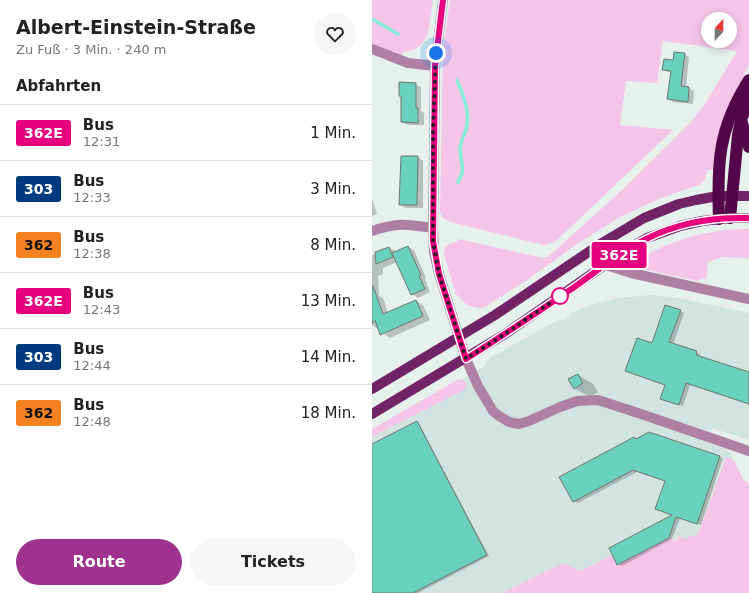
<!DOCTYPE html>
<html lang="de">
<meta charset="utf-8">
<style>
body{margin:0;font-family:"DejaVu Sans",sans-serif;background:#f6f6f6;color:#222;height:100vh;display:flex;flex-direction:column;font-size:15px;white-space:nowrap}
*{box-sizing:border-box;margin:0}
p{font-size:13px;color:#767676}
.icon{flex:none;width:22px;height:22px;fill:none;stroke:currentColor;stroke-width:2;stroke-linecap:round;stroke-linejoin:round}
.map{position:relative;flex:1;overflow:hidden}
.details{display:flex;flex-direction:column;background:#fff;width:372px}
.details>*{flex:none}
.badge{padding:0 8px;border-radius:3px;font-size:14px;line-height:26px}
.needle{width:26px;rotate:21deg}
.controls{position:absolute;left:329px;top:12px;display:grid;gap:8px}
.controls a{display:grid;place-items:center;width:36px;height:36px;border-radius:50%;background:#fff;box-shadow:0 2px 10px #0003;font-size:20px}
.you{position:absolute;width:20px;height:20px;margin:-10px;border:3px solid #fff;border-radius:50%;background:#1a73e8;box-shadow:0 0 0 6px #1a73e833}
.map>.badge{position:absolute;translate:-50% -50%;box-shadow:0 0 0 2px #fff}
h2{padding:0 16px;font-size:15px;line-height:36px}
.round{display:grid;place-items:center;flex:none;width:42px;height:42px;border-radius:21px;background:#f6f6f6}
.overview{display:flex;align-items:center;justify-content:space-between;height:68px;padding:0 16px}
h1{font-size:19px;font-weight:700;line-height:30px}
.cta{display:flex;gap:8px;margin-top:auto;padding:8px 16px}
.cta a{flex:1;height:46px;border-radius:24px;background:#9f318f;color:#fff;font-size:16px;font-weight:700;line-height:46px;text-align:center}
.cta a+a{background:#f6f6f6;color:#222}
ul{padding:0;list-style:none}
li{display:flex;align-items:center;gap:12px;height:56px;padding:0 16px;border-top:1px solid #e0e0e0}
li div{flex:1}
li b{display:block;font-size:15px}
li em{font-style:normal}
li .badge{min-width:44px;font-weight:700;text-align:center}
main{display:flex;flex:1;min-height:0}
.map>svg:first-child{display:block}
.built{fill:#d2e4e0}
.green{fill:#f4c4e9;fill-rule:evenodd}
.shadow{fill:#0003}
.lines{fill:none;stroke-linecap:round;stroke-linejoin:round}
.stream{stroke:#84ecd7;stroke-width:3.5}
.building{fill:#69d1be;stroke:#6e7674}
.minor{stroke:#ae81a4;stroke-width:10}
.major{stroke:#722366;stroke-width:10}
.highway{stroke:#53064a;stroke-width:12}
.line-casing{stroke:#fff;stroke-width:9}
.line{stroke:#e6007e;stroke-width:6}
.walk{stroke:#1d2020;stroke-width:4;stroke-dasharray:0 7.2}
.stop-dot{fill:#fff;stroke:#e6007e;stroke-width:2}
</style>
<main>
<section class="details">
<div class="overview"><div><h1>Albert-Einstein-Straße</h1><p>Zu Fuß · 3 Min. · 240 m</p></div><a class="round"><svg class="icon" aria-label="heart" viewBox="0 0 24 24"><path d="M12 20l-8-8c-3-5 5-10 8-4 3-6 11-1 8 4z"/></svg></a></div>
<h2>Abfahrten</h2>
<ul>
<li><span class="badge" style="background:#e6007e;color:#fff">362E</span><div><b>Bus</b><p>12:31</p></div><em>1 Min.</em></li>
<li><span class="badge" style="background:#003b80;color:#fff">303</span><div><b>Bus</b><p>12:33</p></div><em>3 Min.</em></li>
<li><span class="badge" style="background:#f58220;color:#111">362</span><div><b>Bus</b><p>12:38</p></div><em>8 Min.</em></li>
<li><span class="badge" style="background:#e6007e;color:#fff">362E</span><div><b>Bus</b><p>12:43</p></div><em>13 Min.</em></li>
<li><span class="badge" style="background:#003b80;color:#fff">303</span><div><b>Bus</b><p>12:44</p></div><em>14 Min.</em></li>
<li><span class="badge" style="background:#f58220;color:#111">362</span><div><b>Bus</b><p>12:48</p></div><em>18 Min.</em></li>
</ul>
<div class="cta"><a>Route</a><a>Tickets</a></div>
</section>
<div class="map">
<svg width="377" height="593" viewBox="0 0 377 593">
<rect width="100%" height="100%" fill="#e6f0ed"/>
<path class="built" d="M 279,295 L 311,299 L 377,313 L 377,440 L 340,428 L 336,443 L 352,448 L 358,453 L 362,460 L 353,458 L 328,529 L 323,537 L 317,535 L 316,539 L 305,541 L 297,538 L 245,565 L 240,555 L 209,571 L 130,593 L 0,593 L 0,429 L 113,366 L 115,361 L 119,357 L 188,319 L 190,321 L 198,315 L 197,314 L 208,309 L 222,304 L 247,298 Z"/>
<g class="green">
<path d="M 0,0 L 61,0 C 57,22 60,50 31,52 L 30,55 L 0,44 Z"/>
<path d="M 78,0 L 377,0 L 377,65 L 356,108 L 349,127 L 343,148 L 341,170 L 335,170 L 333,179 L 327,185 L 289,198 L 250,216 L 208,242 L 155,280 L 113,307 L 108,308 L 97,306 L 93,303 L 84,294 L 72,255 C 72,246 77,243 85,242 L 86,239 L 171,258 L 176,257 L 249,191 L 318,123 L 333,104 L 365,51 L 291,41 L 285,83 L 254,81 L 248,125 L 301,130 L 183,242 L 171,245 L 78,222 L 71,218 L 68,212 L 71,51 ZM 336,19 L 358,19 L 358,41 L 336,41 Z"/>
<path d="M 377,229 L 377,258 L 351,257 L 336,262 L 334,279 L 331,278 L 326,281 L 270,269 L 258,264 C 294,242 334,228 377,229 Z"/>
<path d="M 87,379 L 94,382 L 94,386 L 92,390 L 0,437 L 0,429 Z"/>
<path d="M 354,457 L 362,460 L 371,479 L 377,485 L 377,593 L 130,593 L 191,563 L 209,571 L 240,555 L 246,565 L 297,538 L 305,541 L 307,536 L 316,539 L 317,535 L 323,537 L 328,529 Z"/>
</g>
<g class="shadow">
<path d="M 312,54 L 317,57 L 314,87 L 322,91 L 321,104 L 301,102 L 296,99 L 300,73 L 291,70 Z"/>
<path d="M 43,84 L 49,87 L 49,111 L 52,113 L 52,125 L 36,125 L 30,122 L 30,97 L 28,96 Z"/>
<path d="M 46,157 L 51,161 L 51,208 L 33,208 L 28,204 Z"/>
<path d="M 0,198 L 5,214 L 0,216 Z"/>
<path d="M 36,247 L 42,250 L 54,278 L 53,279 L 58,292 L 46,298 L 40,294 L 25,262 L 11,268 L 11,274 L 6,276 L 7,296 L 11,298 L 16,313 L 44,301 L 51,305 L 58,320 L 18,338 L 0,325 L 0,255 L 17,248 L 25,252 Z"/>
<path d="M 308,311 L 312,313 L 301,345 L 324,352 L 328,354 L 327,357 L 377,373 L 377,404 L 318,385 L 311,406 L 293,400 L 294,385 L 258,373 Z"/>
<path d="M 206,375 L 221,384 L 226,392 L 218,397 L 202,388 Z"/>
<path d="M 45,422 L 47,424 L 117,556 L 46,593 L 0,593 L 0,445 Z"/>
<path d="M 277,433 L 351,458 L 329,525 L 308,518 L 300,539 L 250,566 L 246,564 L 301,516 L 284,509 L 294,481 L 265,472 L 206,503 L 202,501 L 262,438 L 265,439 Z"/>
</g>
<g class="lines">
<g class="stream">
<path d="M 0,19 L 26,34"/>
<path d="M 85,80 C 90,91 98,113 95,125 C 94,133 88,141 88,149 C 88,163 95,167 86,182"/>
</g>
</g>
<g class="building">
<path d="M 302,52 L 313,53 L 309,86 L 317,87 L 316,102 L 295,99 L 299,71 L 290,70 L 292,59 L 301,60 Z"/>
<path d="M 27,82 L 44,83 L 44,108 L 46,108 L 46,123 L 29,122 L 29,96 L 27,96 Z"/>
<path d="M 29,156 L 46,156 L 45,205 L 27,205 Z"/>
<path d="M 36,246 L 49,275 L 47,276 L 53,289 L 39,295 L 20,253 Z"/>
<path d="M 17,247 L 21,257 L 4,264 L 3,252 Z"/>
<path d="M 0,286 L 1,286 L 11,314 L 44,300 L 51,316 L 8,335 L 3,320 L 0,324 Z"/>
<path d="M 293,305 L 309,310 L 297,342 L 325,351 L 324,355 L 377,372 L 377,404 L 314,383 L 307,405 L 288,399 L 293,385 L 253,371 L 265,338 L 280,343 Z"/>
<path d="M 206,374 L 211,383 L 202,389 L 196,379 Z"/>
<path d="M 45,421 L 115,555 L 41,593 L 0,593 L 0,444 Z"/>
<path d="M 277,432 L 348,456 L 325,524 L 304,517 L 297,538 L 245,565 L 237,548 L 300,515 L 283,509 L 293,481 L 261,470 L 201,502 L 187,477 L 262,437 L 264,439 Z"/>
</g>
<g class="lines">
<g class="minor">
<path d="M 71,0 L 63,66 L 61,228 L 62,252 L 67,274 L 94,359 L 106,386 L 121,411 L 127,416 L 137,422 L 147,424 L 157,421 L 188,407 L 205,401 L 226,400 L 269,414 L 377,451"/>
<path d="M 0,49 L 36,63 L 63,66"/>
<path d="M 0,231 C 25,222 35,224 61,228"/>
<path d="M 234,265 L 259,273 L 377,299"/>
</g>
<g class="major">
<path d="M 0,389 L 123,315 L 230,243 L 272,218 L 307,204 L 324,200 L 346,196 L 377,196"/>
<path d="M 0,414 L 133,334 L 253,251 L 275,238 L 308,226 L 330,221 L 358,218 L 377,218"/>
</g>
<g class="highway">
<path d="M 370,123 L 377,147"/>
<path d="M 358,218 L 366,135 L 369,120 L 377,98"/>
<path d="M 347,219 C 345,163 346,129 377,80"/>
</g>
</g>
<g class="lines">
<g class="line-casing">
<path id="line" d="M 71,0 L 63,66 L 61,241 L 67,274 L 94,359 C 130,336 166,312 201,288 C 225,271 248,252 274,239 C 305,223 342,217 377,218"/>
</g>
<use href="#line" class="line"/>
<path class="walk" d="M 64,53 L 61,131 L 61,241 L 67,274 L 94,359 L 133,334 L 188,296"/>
</g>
<circle class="stop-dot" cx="188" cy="296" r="8"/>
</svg>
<div class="controls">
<a><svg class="needle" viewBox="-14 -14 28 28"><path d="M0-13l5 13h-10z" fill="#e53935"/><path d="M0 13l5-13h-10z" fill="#767676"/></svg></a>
</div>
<div class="you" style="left:64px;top:53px"></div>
<b class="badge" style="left:247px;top:255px;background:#e6007e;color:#fff">362E</b>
</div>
</main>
